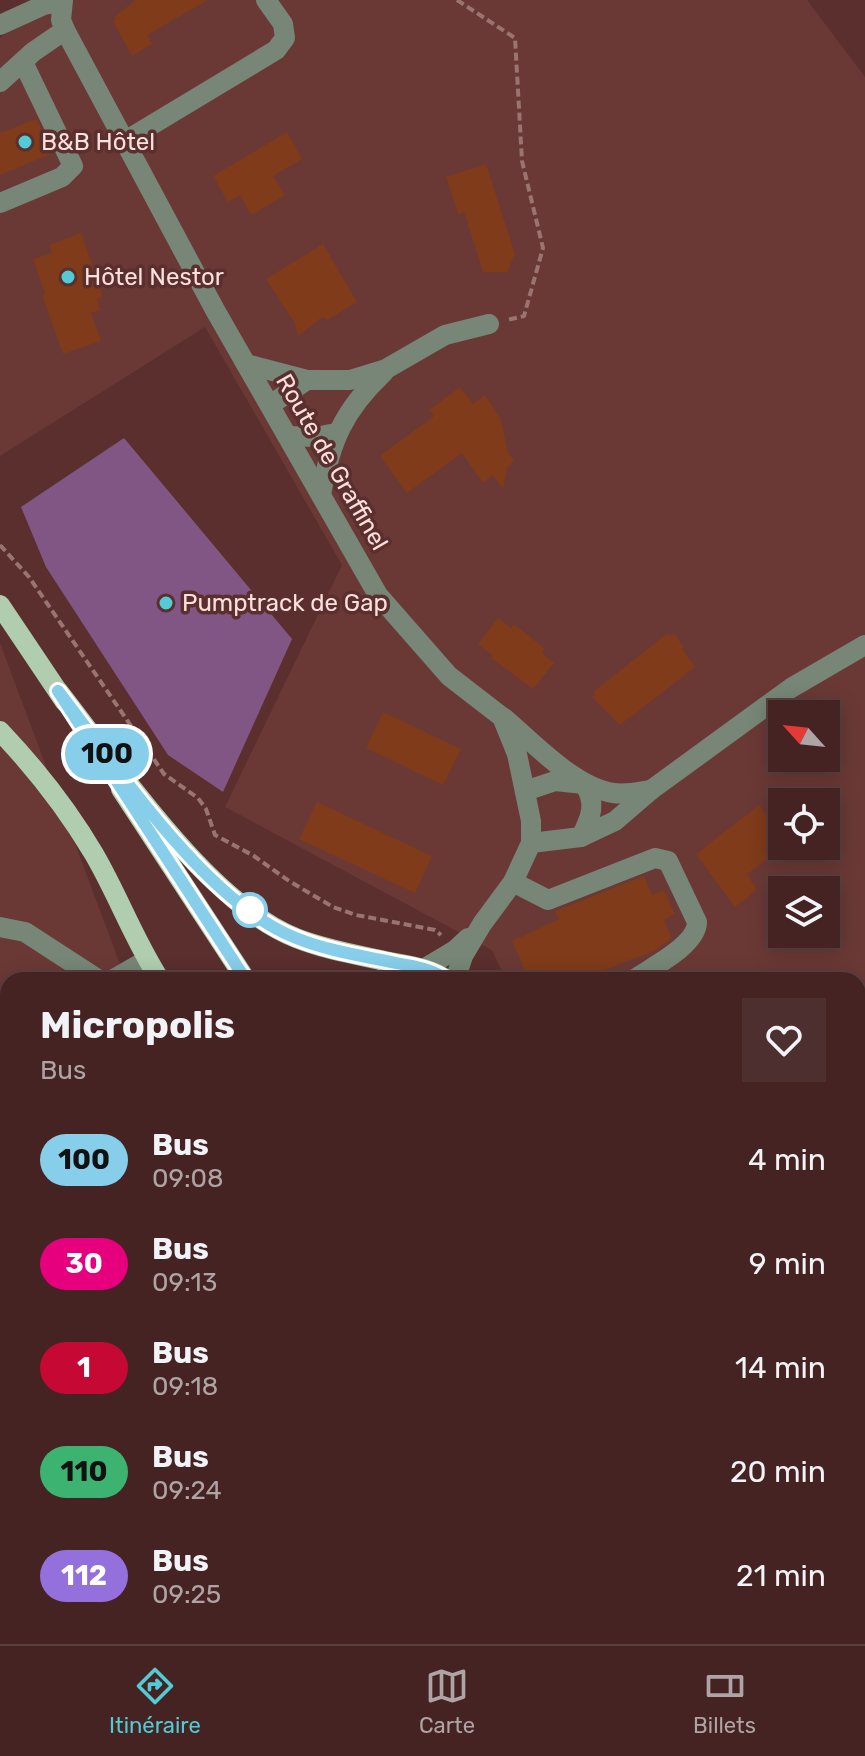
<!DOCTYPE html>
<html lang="fr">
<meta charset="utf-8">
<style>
body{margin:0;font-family:Rubik,sans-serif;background:#4e2f2f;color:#f1f3f6;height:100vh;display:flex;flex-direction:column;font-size:30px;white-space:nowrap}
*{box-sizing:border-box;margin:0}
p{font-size:26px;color:#afa4a5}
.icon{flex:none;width:44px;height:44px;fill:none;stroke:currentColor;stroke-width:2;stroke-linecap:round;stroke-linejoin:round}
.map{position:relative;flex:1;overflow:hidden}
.details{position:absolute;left:0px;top:972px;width:866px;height:672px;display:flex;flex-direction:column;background:#442322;border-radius:24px 24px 0 0;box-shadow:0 4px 20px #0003,0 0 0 2px #5c4040}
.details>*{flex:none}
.badge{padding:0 16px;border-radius:26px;font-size:28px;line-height:52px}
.needle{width:52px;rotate:297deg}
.tools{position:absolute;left:768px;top:700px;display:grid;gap:16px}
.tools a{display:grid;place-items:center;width:72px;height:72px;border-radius:0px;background:#442322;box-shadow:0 4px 20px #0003,0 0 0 2px #5c4040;font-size:40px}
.map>.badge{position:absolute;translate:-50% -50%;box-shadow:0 0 0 4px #fff}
.round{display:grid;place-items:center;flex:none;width:84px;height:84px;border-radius:0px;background:#4e2f2f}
.overview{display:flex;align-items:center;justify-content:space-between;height:136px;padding:0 40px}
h1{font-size:38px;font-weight:700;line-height:60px}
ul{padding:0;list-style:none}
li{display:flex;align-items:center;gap:24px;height:104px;padding:0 40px}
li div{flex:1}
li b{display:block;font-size:30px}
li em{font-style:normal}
li .badge{min-width:88px;font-weight:700;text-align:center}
.dock{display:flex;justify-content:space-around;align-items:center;height:112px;border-top:2px solid #5c4040;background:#442322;font-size:22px;color:#afa4a5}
.dock a{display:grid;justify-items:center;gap:4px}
.dock .current{color:#52cbd7}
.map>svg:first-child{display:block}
.built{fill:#6a3936;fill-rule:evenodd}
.green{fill:#815685}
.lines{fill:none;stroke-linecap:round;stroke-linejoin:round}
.stream{stroke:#8da0d8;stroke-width:6}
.building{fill:#7f3b1a}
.path{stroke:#997471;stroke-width:4;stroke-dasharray:8 4;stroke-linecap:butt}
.minor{stroke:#778677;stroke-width:20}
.major{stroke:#b0cdaf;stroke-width:20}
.line-casing{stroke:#fff;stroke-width:18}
.line{stroke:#87ceeb;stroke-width:12}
.poi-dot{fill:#52cbd7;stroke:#5a2f2d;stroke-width:3}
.stop-dot{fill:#fff;stroke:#87ceeb;stroke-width:4}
.labels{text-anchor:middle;stroke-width:7;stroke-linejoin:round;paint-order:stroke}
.poi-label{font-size:24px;fill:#fce0dd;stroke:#5a2f2d;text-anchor:start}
.street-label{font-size:24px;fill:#fce0dd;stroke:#5a2f2d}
</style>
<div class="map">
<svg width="865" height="1644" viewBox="0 0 865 1644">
<rect width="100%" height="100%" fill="#5a2f2d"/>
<g class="built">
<path d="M 47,0 L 807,0 L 865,77 L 865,1042 L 858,1047 L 858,980 L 703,980 L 682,970 L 668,980 L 506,980 L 492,950 L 225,807 L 342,565 L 205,327 L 0,456 L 0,38 ZM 782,714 L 826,714 L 826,758 L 782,758 ZM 782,802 L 826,802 L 826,846 L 782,846 ZM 782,890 L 826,890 L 826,934 L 782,934 Z"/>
<path d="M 0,643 L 126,980 L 8,980 L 8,1636 L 283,1636 L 291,1644 L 0,1644 Z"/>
</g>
<g class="green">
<path d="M 124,438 L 292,639 L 223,792 L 168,755 L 46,567 L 21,507 Z"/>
<path d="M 384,1636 L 611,1636 L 615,1644 L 386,1644 Z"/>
</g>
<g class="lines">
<g class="stream">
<path d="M 0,1388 L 8,1395"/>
<path d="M 331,1636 L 335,1644"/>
</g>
</g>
<g class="building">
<path d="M 136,0 L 208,0 L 147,35 L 152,44 L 132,56 L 113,21 L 116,19 L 114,17 Z"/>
<path d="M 36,119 L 53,153 L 0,175 L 0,133 Z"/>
<path d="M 287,132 L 302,159 L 273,176 L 285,195 L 251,215 L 240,195 L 228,202 L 213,176 Z"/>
<path d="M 486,164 L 515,254 L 507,272 L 483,272 L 464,212 L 458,214 L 446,177 Z"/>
<path d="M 81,233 L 103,296 L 97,299 L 100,310 L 91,313 L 101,341 L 63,354 L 42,295 L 45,294 L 33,259 L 52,253 L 49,245 Z"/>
<path d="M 323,244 L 357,302 L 327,320 L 322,317 L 298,336 L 294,322 L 266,279 Z"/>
<path d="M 460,387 L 473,404 L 485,395 L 501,420 L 508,452 L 514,461 L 507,468 L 503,489 L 493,475 L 483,483 L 462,453 L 407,493 L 380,456 L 434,416 L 429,410 Z"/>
<path d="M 498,618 L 511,628 L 514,624 L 545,649 L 542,653 L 554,663 L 533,689 L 491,658 L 493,656 L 478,644 Z"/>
<path d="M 668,633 L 670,636 L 674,633 L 684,648 L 682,649 L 695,667 L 620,725 L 592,697 L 595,695 L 593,692 Z"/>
<path d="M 383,712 L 461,749 L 443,785 L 366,748 Z"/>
<path d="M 317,802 L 432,856 L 415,893 L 299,839 Z"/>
<path d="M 759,805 L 782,836 L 782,846 L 784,846 L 747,874 L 757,890 L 735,907 L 696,854 Z"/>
<path d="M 644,876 L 652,895 L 664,890 L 675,914 L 664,920 L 672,938 L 654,951 L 586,977 L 583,970 L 561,980 L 529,980 L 512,941 L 559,919 L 555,911 Z"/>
</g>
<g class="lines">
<g class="path">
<path d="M 457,0 L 515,38 L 522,161 L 543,248 L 524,316 L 507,320"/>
<path d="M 0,545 L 29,577 L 164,774 L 198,798 L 206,809 L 215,835 L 254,856 L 289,881 L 333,907 L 356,915 L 435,930 L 441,935"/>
<path d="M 690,1636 L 693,1644"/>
</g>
<g class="minor">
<path d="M 63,0 L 61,20 L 65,30 L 215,310 L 378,595 L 449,676 L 502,717 L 517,754 L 531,821 L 531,843 L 513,882 L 482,924 L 463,956 L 455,980"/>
<path d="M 0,25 L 44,5 L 62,2"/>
<path d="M 0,82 L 33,52 L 65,30"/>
<path d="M 125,141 L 276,50 L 285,38 L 283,24 L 266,0"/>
<path d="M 0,203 L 62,177 L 73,166 L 23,62"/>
<path d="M 246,364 L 307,380 L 350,380 L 386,369 L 445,335 L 489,324"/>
<path d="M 270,405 L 307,380"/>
<path d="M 288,436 L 315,437 L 336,433"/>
<path d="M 321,495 C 330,441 344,410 384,372"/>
<path d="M 504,718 C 534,743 574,787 613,793 C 626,795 638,792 651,790"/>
<path d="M 525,791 L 555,781 L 584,784"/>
<path d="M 581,837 C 591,817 597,803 584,784"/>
<path d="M 531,843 L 581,837 L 615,821 L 651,790 L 791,688 L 865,645"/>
<path d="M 513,882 L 548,900 L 655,858 L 668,861 L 697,922 C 697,945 652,967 633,980"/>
<path d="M 0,927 L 25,932 L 99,980"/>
<path d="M 425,968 L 455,950 L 468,938"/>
<path d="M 112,980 L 147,960"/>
<path d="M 858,1099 L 865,1099"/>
<path d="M 858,1163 L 865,1162"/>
<path d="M 858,1341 L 865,1345"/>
<path d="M 858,1536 L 865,1534"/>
<path d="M 0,1548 L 8,1547"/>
<path d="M 846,1636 L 849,1644"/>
<path d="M 93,1644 L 100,1636"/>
</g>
<g class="major">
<path d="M 0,605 L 65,702"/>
<path d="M 58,691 C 117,766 207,903 296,938 C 326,950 359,955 390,962 C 410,966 430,968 447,980"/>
<path d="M 0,731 C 35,768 68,810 94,854 C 118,895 134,940 160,980"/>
<path d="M 121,789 L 246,980"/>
<path d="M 380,980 L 391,972 L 411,968"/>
<path d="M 641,1636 L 646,1644"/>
<path d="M 663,1636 L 666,1644"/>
</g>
</g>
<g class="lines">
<g class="line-casing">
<path id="line" d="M 246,980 L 58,691 C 116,766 207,904 296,938 C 328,951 363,956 396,963 C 415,967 431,968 447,980"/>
</g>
<use href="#line" class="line"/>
</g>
<g class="poi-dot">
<circle cx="25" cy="142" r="8"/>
<circle cx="68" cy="277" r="8"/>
<circle cx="166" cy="603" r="8"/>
</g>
<circle class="stop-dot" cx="250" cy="910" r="16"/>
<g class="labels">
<g class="poi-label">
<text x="41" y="150">B&amp;B Hôtel</text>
<text x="84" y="285">Hôtel Nestor</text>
<text x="182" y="611">Pumptrack de Gap</text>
</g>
<g class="street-label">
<text transform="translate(332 462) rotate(60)" y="8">Route de Graffinel</text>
</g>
</g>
</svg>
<div class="tools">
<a><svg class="needle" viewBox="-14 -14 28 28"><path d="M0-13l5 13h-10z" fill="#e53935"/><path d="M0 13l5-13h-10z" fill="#afa4a5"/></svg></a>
<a><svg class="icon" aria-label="locate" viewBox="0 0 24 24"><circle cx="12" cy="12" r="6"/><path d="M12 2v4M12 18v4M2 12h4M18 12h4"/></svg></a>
<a><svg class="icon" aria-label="layers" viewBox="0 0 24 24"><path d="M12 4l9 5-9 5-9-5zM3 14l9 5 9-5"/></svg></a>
</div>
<b class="badge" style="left:107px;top:754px;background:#87ceeb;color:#111">100</b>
<section class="details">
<div class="overview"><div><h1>Micropolis</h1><p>Bus</p></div><a class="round"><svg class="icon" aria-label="heart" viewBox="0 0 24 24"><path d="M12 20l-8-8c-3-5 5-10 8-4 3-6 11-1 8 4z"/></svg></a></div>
<ul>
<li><span class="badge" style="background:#87ceeb;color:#111">100</span><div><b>Bus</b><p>09:08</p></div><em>4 min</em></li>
<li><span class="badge" style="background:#e6007e;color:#fff">30</span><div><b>Bus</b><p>09:13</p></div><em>9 min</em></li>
<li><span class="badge" style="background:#c60835;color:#fff">1</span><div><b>Bus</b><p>09:18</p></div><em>14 min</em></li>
<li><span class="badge" style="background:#3cb371;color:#111">110</span><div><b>Bus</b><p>09:24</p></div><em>20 min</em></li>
<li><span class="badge" style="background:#9370db;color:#fff">112</span><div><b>Bus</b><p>09:25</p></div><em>21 min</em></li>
</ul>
</section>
</div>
<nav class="dock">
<a class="current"><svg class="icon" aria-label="directions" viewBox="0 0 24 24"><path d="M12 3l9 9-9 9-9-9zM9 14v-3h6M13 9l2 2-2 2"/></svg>Itinéraire</a>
<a><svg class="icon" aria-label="map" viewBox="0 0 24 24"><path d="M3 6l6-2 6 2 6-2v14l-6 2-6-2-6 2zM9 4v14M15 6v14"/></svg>Carte</a>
<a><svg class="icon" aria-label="tickets" viewBox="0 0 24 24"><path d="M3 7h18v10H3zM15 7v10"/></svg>Billets</a>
</nav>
